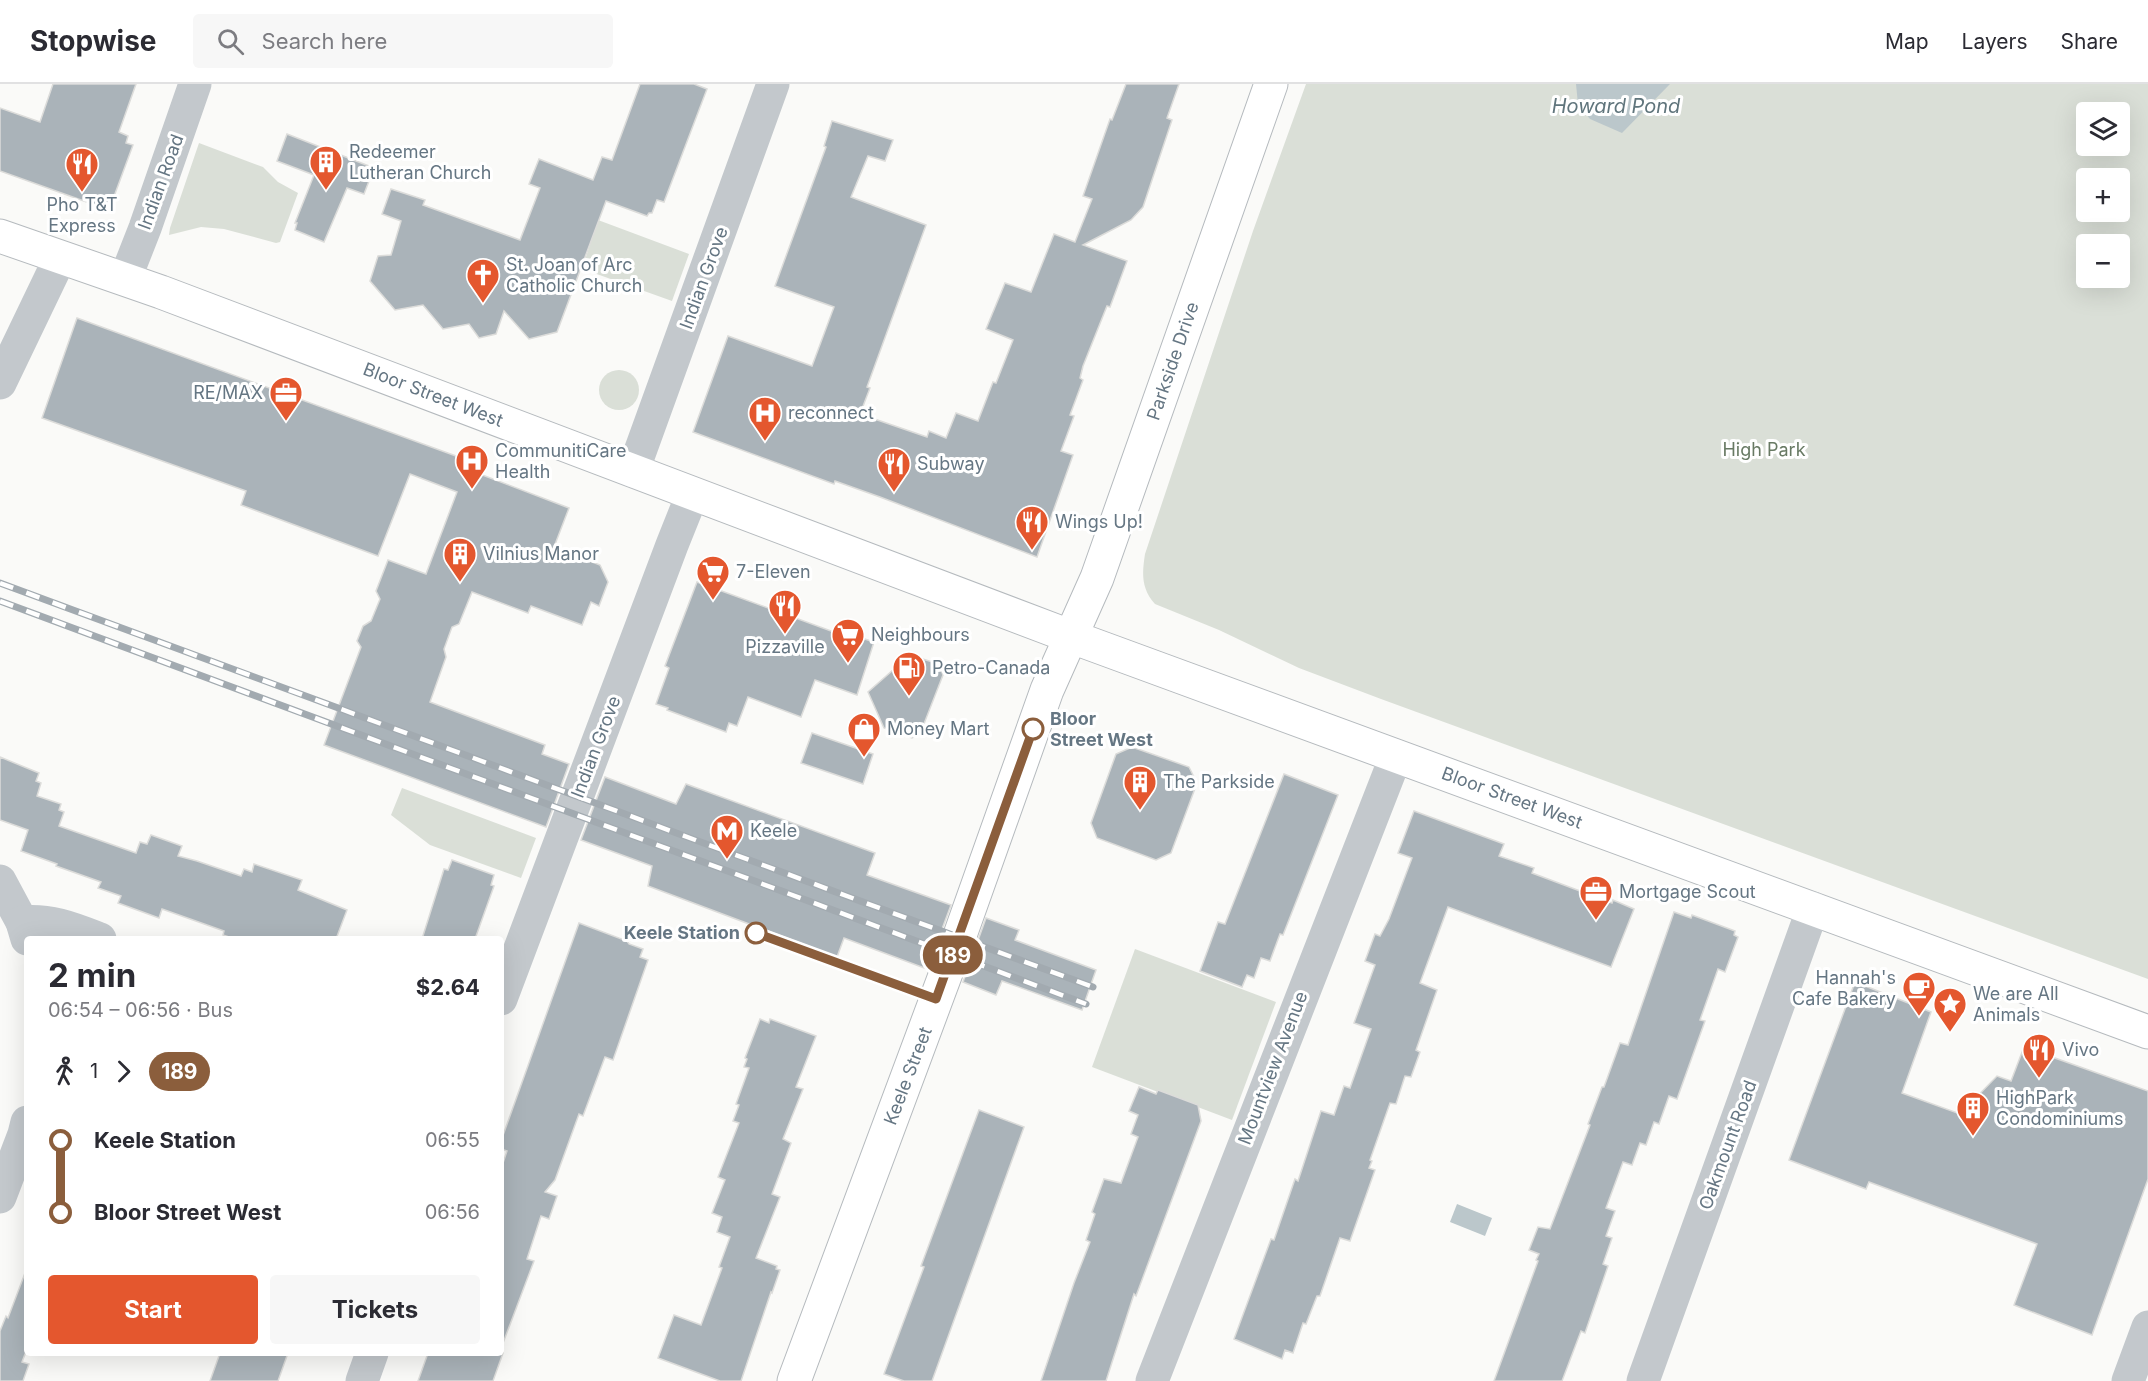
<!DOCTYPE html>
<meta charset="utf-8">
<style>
body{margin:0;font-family:Inter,sans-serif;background:#f7f7f7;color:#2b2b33;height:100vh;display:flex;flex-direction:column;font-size:22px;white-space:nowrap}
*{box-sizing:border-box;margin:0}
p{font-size:20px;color:#7c7c81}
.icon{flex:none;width:33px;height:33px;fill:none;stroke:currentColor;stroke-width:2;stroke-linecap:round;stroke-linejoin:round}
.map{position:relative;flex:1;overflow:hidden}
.sheet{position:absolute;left:24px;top:852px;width:480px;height:420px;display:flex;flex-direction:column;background:#fff;border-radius:6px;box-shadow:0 6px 24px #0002}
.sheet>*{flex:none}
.badge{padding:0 12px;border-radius:20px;font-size:21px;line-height:39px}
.buttons{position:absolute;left:2076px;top:18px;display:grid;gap:12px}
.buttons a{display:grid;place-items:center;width:54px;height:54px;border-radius:6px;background:#fff;box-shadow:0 6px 24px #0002;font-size:30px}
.map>.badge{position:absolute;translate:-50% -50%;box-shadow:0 0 0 3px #fff}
.legs{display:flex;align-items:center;gap:9px;height:66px;padding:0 24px;font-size:20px}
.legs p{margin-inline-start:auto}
.head{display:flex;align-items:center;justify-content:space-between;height:102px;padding:0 24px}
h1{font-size:33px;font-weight:700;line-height:45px}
.button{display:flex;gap:12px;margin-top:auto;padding:12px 24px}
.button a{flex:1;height:69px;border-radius:6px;background:#e4572e;color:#fff;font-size:24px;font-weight:700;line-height:69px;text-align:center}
.button a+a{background:#f7f7f7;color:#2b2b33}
ul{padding:0 24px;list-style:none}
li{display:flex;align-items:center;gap:21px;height:72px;font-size:22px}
li i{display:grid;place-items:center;width:9px;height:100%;margin:0 8px;background:currentColor}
li i::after{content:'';width:15px;height:15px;margin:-8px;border:4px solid;border-radius:50%;background:#fff}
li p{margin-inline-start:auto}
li:first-child i{background:linear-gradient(#0000 50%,currentColor 0)}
li:last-child i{background:linear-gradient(currentColor 50%,#0000 0)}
header{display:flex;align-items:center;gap:36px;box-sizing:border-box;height:84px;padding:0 30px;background:#fff;border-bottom:2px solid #e1e1e2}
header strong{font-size:28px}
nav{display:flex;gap:33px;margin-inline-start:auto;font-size:21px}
.search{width:420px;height:54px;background:#f7f7f7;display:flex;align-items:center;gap:15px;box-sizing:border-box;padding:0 21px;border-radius:6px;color:#7c7c81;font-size:22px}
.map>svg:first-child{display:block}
.green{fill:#dadfd7;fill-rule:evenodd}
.water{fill:#bbc7cb}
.building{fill:#aab3b9;stroke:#dcdcda;stroke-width:1.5}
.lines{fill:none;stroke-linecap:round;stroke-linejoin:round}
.major-casing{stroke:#b5babe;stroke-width:35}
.minor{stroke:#c3c8cc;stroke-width:33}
.major{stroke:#fff;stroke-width:33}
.rail-casing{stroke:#a2aab0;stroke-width:7}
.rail{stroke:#fff;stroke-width:4.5;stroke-dasharray:14;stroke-linecap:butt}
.line-1-casing{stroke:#fff;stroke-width:14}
.line-1{stroke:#8b5e3c;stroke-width:9}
.stop-1-dot{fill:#fff;stroke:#8b5e3c;stroke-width:3}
.labels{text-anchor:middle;stroke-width:6;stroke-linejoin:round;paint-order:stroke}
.poi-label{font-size:18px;fill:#657683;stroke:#fff;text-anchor:start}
.street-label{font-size:18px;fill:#657683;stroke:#fff}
.park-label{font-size:18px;fill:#687a64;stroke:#fff}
.stop-label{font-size:18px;font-weight:bold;fill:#657683;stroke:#fff;text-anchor:start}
.water-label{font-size:20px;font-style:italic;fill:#60757c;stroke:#fff}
</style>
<header>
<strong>Stopwise</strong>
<div class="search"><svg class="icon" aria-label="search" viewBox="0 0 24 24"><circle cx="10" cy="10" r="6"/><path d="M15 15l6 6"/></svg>Search here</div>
<nav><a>Map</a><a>Layers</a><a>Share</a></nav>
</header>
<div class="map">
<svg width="2148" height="1297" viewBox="0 0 2148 1297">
<rect width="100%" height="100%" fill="#fafaf8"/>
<g class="green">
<path d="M 1306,0 L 2148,0 L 2148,895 L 1381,615 L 1299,584 L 1219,546 L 1155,520 C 1141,504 1142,490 1145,470 L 1253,147 ZM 2086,28 L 2120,28 L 2120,62 L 2086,62 ZM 2086,94 L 2120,94 L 2120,128 L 2086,128 ZM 2086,160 L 2120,160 L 2120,194 L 2086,194 Z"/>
<path d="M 199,59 L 263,83 L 278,98 L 298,109 L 280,158 L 276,159 L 224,145 L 201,143 L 169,151 L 170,144 Z"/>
<path d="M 598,136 L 689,170 L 672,217 L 580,184 L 583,176 L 585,176 Z"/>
<circle cx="619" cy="306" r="20"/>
<path d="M 402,704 L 536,754 L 521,794 L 430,761 L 391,731 Z"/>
<path d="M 1135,865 L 1276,918 L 1232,1036 L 1092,983 Z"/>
</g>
<g class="water">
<path d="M 1576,0 L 1670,0 L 1622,49 L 1590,35 L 1578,20 Z"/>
<path d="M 1457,1120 L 1492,1134 L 1485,1152 L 1450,1138 Z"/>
</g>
<g class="building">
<path d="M 53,0 L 136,0 L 119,48 L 128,52 L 126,59 L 133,61 L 109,126 L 0,87 L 0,24 L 40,38 Z"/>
<path d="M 640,0 L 694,0 L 707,5 L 664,118 L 657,116 L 652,129 L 649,129 L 647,132 L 606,117 L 557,248 L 529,255 L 504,227 L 496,250 L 479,254 L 469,240 L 443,245 L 423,221 L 395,226 L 370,197 L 378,172 L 391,171 L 401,137 L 382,130 L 391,105 L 425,116 L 423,121 L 520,156 L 540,104 L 529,100 L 539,75 L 593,96 L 602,73 L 612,76 Z"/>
<path d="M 1126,0 L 1179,0 L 1167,34 L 1172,36 L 1143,123 L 1131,136 L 1083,161 L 1127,177 L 1110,223 L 1107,222 L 1083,282 L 1080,294 L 1083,296 L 1070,331 L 1074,332 L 1061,367 L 1073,371 L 1037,473 L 880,413 L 835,397 L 834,400 L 693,348 L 728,252 L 812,282 L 834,223 L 775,202 L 826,63 L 824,62 L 832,37 L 893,56 L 885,77 L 868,72 L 851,113 L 926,141 L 867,303 L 870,304 L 860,330 L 927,353 L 929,347 L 946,354 L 956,329 L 978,337 L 993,298 L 996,299 L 1013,256 L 986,245 L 1005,199 L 1031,208 L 1054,150 L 1075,158 L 1092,115 L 1083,112 L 1110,35 L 1112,36 Z"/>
<path d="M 287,50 L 374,84 L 364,110 L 347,104 L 324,158 L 295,146 L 297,139 L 295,139 L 314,91 L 277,77 Z"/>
<path d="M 77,234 L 467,376 L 464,384 L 569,424 L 554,463 L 600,481 L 608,498 L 599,522 L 591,518 L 582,541 L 531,522 L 528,529 L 472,508 L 459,540 L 452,543 L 444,565 L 446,573 L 430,618 L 545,661 L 542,670 L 569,680 L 546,743 L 324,661 L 361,563 L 357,557 L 363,542 L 371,537 L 380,515 L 376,507 L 388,476 L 426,490 L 457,408 L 410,390 L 378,472 L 241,421 L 246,407 L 42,334 Z"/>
<path d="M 697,498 L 842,551 L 843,548 L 874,558 L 857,611 L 815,596 L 801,633 L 748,613 L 737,642 L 729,639 L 726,648 L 667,626 L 668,624 L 656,620 L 669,584 L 665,582 Z"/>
<path d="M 910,571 L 939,580 L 943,591 L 920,650 L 912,654 L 884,644 L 868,608 Z"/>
<path d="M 812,649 L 873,670 L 863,700 L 801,679 Z"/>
<path d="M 1132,663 L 1189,683 L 1197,699 L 1171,769 L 1156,776 L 1097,754 L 1091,739 L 1116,670 Z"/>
<path d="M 0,673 L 39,689 L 36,697 L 41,699 L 37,712 L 61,720 L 59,726 L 64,728 L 59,742 L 136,769 L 140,758 L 147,760 L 151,751 L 182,762 L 178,772 L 197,777 L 241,792 L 244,785 L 252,788 L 254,780 L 302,796 L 298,806 L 347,826 L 336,855 L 235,855 L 223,851 L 224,847 L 162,825 L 159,834 L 118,819 L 121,812 L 98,804 L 101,798 L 56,782 L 57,780 L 21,767 L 28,746 L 0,736 Z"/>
<path d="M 1284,690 L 1338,711 L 1283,851 L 1280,850 L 1270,877 L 1261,874 L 1254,894 L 1247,891 L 1242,903 L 1200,887 L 1218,838 L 1225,840 Z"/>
<path d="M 605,693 L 676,720 L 686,700 L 875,769 L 867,791 L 951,821 L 927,885 L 844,854 L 837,873 L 648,802 L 652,782 L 581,756 Z"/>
<path d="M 1414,727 L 1504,760 L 1499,772 L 1534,784 L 1532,789 L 1612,819 L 1613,816 L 1634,825 L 1611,883 L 1448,823 L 1420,899 L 1437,906 L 1416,966 L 1420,968 L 1411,993 L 1405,992 L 1396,1020 L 1390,1019 L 1370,1076 L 1372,1077 L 1369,1084 L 1375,1086 L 1350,1157 L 1340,1154 L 1320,1212 L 1317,1212 L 1306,1240 L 1303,1239 L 1293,1269 L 1285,1266 L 1282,1275 L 1234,1255 L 1271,1155 L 1274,1156 L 1295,1095 L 1298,1097 L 1321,1027 L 1334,1031 L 1344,1002 L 1350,1004 L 1371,945 L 1354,939 L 1375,881 L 1365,877 L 1375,850 L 1380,852 L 1389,835 L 1412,774 L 1398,769 Z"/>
<path d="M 452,776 L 494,791 L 491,801 L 494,802 L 475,855 L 422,855 L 444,785 L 448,786 Z"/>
<path d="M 1674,828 L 1691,834 L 1692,831 L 1735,847 L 1734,851 L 1738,853 L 1725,888 L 1718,885 L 1700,936 L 1705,937 L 1677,1015 L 1669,1012 L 1659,1040 L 1654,1038 L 1646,1061 L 1640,1059 L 1632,1081 L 1623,1078 L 1606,1124 L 1615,1127 L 1606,1152 L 1612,1154 L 1603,1180 L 1608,1182 L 1585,1249 L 1581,1247 L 1562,1297 L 1494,1297 L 1538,1177 L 1536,1176 L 1539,1170 L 1529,1166 L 1538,1143 L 1550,1145 L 1590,1041 L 1588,1040 L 1602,1003 L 1604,1003 L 1620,959 L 1628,961 Z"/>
<path d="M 986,834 L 1019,846 L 1015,856 L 1096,886 L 1082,926 L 1002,897 L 996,911 L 963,898 Z"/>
<path d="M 579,839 L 627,857 L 629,860 L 643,865 L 640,873 L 648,876 L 613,976 L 605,973 L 583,1032 L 579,1030 L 555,1096 L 545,1108 L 557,1112 L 549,1135 L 541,1132 L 527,1175 L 534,1177 L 503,1259 L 501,1259 L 501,1085 L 507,1067 L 501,1065 L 501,1057 Z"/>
<path d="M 1855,898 L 1931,928 L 1902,1009 L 1960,1030 L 1997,992 L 2011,997 L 2024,963 L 2148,1007 L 2148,1095 L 2092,1251 L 2014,1221 L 2037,1160 L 1869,1098 L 1866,1105 L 1789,1076 Z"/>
<path d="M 760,935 L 769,939 L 770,935 L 816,952 L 796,1003 L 803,1005 L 783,1055 L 791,1059 L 772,1110 L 780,1113 L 756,1174 L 777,1182 L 776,1185 L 780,1186 L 772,1209 L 771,1208 L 741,1297 L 720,1297 L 658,1274 L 674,1231 L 701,1241 L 722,1184 L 719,1183 L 730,1153 L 717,1148 L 722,1133 L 712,1129 L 725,1096 L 718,1093 L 739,1039 L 733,1037 L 739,1021 L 736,1020 L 749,984 L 744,983 L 747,975 L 745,974 Z"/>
<path d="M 1139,1003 L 1156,1010 L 1158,1006 L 1198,1021 L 1201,1037 L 1136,1212 L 1134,1210 L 1106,1297 L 1041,1297 L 1074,1199 L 1090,1158 L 1086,1156 L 1095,1130 L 1092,1128 L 1104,1095 L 1121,1099 L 1138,1053 L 1131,1050 L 1138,1031 L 1129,1027 Z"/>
<path d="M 979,1026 L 1024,1043 L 932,1297 L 904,1297 L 884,1290 L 924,1183 L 921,1182 Z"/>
<path d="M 25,1189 L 27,1189 L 27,1265 L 22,1278 L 29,1280 L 23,1297 L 0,1297 L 0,1247 L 6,1232 L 8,1234 Z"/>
<path d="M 220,1269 L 288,1269 L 278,1297 L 210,1297 Z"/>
<path d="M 428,1269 L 503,1269 L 493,1297 L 418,1297 Z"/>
</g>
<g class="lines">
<g class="major-casing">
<g id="major">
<path d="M 0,152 L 161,208 L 1072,553 L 2148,948"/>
<path d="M 794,1297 L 959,854 L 1047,606 L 1097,494 L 1271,0"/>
</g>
</g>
<g class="minor">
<path d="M 125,195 L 145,144 L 195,0"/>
<path d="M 0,299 L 60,174"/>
<path d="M 633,387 L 773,0"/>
<path d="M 0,797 L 22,838 L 27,855"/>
<path d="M 22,838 C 50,835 74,845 100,855"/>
<path d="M 501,915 L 672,461 L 692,411"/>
<path d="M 0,1113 L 24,1050 L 27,1038"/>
<path d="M 362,1297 L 372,1269"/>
<path d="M 1152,1297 L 1396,672"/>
<path d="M 1643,1297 L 1813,824"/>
<path d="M 2128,1297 L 2148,1243"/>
</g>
<use href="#major" class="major"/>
<g class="rail-casing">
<g id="rail">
<path d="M 0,499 L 1093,903"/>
<path d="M 0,517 L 1086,920"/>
</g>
</g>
<use href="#rail" class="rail"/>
</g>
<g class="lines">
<g class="line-1-casing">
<path id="line-1" d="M 756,849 L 936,915 L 1033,645"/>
</g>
<use href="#line-1" class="line-1"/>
</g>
<defs>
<g id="building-pin" transform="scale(1.725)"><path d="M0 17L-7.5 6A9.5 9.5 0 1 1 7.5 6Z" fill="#e4572e" stroke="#fff"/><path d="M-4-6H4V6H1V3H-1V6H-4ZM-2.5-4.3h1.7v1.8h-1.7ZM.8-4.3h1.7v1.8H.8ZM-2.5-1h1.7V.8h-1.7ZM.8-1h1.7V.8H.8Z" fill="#fff"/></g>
<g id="restaurant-pin" transform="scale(1.725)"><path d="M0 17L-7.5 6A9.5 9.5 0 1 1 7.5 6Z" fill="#e4572e" stroke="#fff"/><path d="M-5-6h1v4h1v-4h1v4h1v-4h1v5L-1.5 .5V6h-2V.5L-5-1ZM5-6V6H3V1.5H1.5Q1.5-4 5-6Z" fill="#fff"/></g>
<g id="church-pin" transform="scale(1.725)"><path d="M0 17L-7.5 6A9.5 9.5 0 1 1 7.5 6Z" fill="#e4572e" stroke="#fff"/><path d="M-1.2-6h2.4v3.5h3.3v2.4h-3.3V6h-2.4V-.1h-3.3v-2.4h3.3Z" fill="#fff"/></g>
<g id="office-pin" transform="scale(1.725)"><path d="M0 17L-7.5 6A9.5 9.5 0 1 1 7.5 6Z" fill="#e4572e" stroke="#fff"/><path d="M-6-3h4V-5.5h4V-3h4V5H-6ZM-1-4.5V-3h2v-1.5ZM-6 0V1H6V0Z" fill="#fff"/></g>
<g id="hospital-pin" transform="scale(1.725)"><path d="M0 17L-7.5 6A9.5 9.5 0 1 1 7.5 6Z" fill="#e4572e" stroke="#fff"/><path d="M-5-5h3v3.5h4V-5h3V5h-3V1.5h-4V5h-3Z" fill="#fff"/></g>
<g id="supermarket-pin" transform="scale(1.725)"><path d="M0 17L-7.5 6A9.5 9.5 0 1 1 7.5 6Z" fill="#e4572e" stroke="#fff"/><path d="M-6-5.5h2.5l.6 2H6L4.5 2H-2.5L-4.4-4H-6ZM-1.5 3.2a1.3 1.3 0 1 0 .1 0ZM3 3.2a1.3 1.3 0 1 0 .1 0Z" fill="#fff"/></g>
<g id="fuel-pin" transform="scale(1.725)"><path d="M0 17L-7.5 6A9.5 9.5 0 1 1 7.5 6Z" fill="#e4572e" stroke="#fff"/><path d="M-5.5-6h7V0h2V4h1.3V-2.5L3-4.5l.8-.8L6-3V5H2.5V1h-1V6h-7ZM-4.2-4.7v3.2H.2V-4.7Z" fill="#fff"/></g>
<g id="shop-pin" transform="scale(1.725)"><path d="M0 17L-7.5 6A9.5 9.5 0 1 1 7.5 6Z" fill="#e4572e" stroke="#fff"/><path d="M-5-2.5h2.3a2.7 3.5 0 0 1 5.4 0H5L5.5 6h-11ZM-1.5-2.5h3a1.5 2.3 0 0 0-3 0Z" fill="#fff"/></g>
<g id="metro-pin" transform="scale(1.725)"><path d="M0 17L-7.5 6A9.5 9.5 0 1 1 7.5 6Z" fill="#e4572e" stroke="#fff"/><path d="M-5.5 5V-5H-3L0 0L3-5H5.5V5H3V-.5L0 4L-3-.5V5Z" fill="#fff"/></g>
<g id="cafe-pin" transform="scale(1.725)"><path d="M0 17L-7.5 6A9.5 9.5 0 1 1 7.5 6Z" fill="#e4572e" stroke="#fff"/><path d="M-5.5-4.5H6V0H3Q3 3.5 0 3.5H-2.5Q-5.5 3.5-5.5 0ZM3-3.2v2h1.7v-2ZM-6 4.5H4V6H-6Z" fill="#fff"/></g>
<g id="sight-pin" transform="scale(1.725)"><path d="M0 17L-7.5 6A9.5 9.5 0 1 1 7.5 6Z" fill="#e4572e" stroke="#fff"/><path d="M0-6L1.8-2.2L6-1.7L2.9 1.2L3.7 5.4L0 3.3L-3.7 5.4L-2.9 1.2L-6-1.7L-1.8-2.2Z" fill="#fff"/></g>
</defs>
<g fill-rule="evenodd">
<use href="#building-pin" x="326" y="78"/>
<use href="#restaurant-pin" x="82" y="80"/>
<use href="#church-pin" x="483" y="191"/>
<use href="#office-pin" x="286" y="309"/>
<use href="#hospital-pin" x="765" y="329"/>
<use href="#hospital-pin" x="472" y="377"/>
<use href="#restaurant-pin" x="894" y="380"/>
<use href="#restaurant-pin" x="1032" y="438"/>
<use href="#building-pin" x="460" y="470"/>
<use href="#supermarket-pin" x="713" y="488"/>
<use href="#restaurant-pin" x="785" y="522"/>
<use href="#supermarket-pin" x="848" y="551"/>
<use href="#fuel-pin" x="909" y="584"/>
<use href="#shop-pin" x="864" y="645"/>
<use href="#building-pin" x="1140" y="698"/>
<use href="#metro-pin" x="727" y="747"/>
<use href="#office-pin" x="1596" y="808"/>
<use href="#cafe-pin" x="1919" y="904"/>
<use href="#sight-pin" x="1950" y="920"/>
<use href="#restaurant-pin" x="2039" y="966"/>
<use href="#building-pin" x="1973" y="1024"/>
</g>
<g class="stop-1-dot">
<circle cx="1033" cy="645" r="10"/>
<circle cx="756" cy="849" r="10"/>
</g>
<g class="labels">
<g class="poi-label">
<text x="349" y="74">Redeemer<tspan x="349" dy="21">Lutheran Church</tspan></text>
<text x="82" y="127" text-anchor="middle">Pho T&amp;T<tspan x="82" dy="21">Express</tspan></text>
<text x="506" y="187">St. Joan of Arc<tspan x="506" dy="21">Catholic Church</tspan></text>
<text x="263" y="315" text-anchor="end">RE/MAX</text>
<text x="788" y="335">reconnect</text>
<text x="495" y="373">CommunitiCare<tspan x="495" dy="21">Health</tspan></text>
<text x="917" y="386">Subway</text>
<text x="1055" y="444">Wings Up!</text>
<text x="483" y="476">Vilnius Manor</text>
<text x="736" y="494">7-Eleven</text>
<text x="871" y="557">Neighbours</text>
<text x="785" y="569" text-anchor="middle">Pizzaville</text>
<text x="932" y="590">Petro-Canada</text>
<text x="887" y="651">Money Mart</text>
<text x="1163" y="704">The Parkside</text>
<text x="750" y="753">Keele</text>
<text x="1619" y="814">Mortgage Scout</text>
<text x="1896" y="900" text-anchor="end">Hannah's<tspan x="1896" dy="21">Cafe Bakery</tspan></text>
<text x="1973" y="916">We are All<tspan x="1973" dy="21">Animals</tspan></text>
<text x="2062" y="972">Vivo</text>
<text x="1996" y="1020">HighPark<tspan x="1996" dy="21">Condominiums</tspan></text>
</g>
<g class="street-label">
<text transform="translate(161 98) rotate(-70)" y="6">Indian Road</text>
<text transform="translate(704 194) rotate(-70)" y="6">Indian Grove</text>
<text transform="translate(1173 277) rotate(-71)" y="6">Parkside Drive</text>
<text transform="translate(433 311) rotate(21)" y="6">Bloor Street West</text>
<text transform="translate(596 663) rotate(-69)" y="6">Indian Grove</text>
<text transform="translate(1512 714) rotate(20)" y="6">Bloor Street West</text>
<text transform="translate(1273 984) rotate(-69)" y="6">Mountview Avenue</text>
<text transform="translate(908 992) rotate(-69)" y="6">Keele Street</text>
<text transform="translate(1728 1061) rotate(-70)" y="6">Oakmount Road</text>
</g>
<g class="park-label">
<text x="1764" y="372">High Park</text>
</g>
<g class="stop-label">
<text x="1050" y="641">Bloor<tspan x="1050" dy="21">Street West</tspan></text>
<text x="740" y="855" text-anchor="end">Keele Station</text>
</g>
<g class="water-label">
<text x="1616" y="29">Howard Pond</text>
</g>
</g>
</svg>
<div class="buttons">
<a><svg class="icon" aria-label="layers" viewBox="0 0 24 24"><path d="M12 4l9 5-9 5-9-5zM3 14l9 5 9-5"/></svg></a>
<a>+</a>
<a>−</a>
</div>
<b class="badge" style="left:953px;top:871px;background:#8b5e3c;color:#fff">189</b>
<section class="sheet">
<div class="head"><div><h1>2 min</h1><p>06:54 – 06:56 · Bus</p></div><b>$2.64</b></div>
<div class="legs"><svg class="icon" aria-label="walk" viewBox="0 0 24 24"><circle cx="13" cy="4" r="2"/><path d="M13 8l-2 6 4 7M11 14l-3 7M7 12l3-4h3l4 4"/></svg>1<svg class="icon" aria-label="forward" viewBox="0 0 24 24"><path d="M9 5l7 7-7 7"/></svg><b class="badge" style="background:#8b5e3c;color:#fff">189</b></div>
<ul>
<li><i style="color:#8b5e3c"></i><b>Keele Station</b><p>06:55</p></li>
<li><i style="color:#8b5e3c"></i><b>Bloor Street West</b><p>06:56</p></li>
</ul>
<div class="button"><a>Start</a><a>Tickets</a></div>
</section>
</div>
